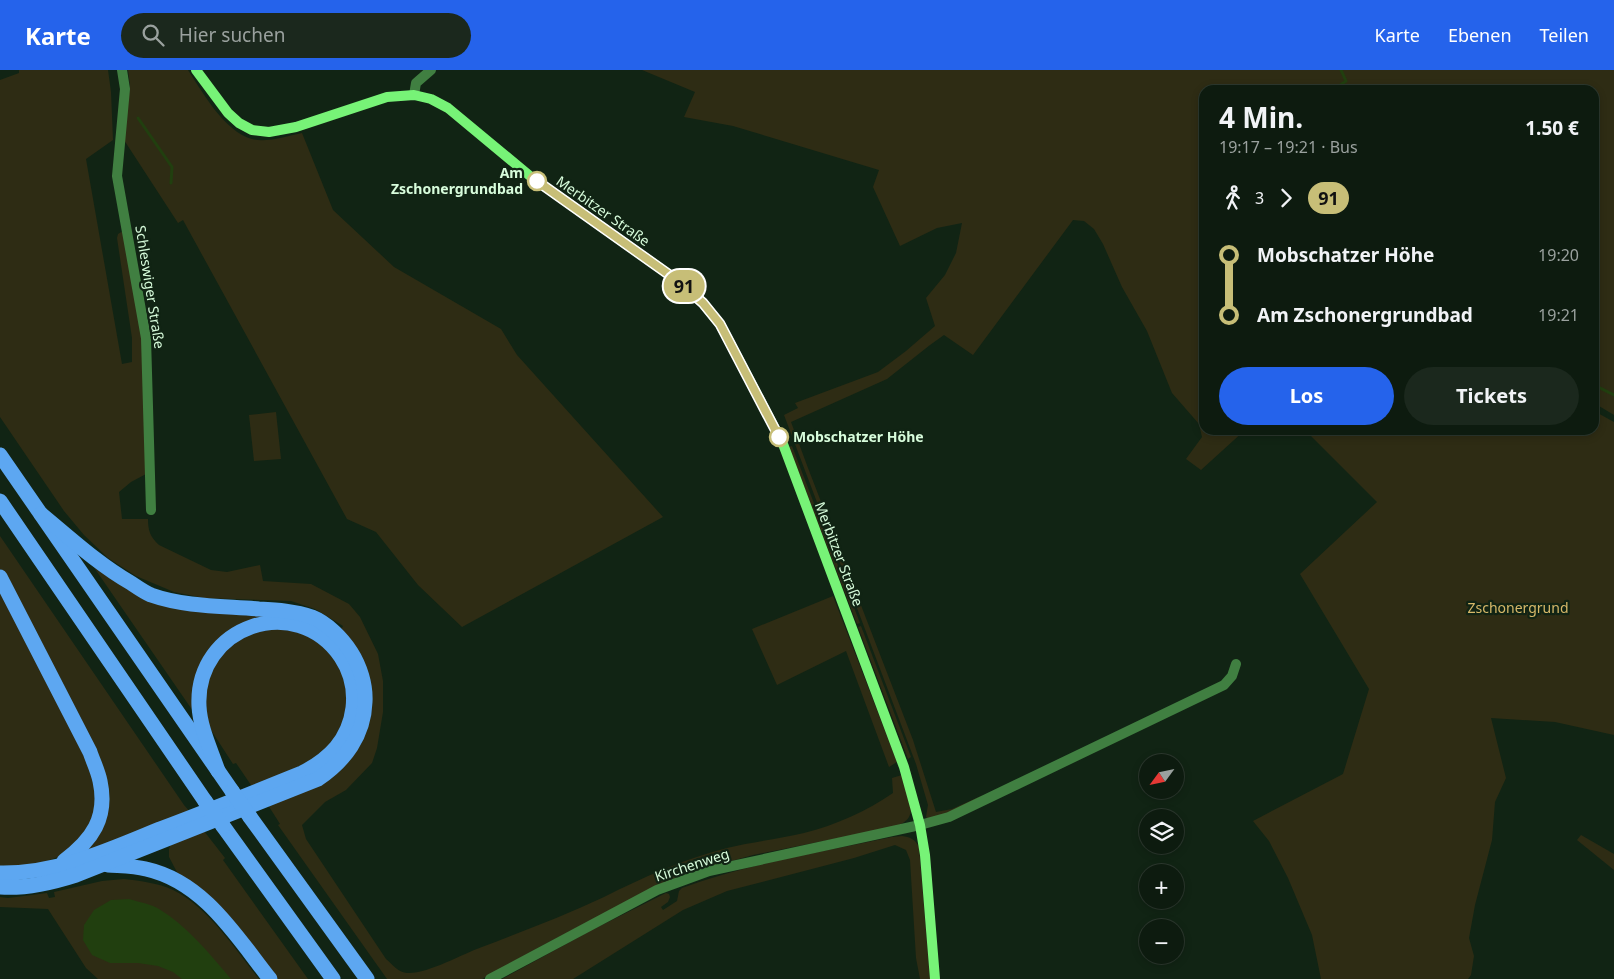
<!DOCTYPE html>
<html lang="de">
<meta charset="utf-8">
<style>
body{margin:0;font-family:"Noto Sans",sans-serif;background:#1b281d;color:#f1f3f6;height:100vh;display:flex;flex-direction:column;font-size:19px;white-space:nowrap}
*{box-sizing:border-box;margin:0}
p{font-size:16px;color:#9aa19e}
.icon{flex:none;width:28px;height:28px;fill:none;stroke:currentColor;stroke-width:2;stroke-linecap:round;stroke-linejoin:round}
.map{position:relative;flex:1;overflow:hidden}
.details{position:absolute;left:1199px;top:15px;width:400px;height:350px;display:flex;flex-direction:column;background:#0d1b0f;border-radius:15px;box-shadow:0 2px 8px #0003,0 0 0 1px #2d392f}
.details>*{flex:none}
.badge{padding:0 10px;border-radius:16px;font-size:18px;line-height:32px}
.needle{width:32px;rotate:237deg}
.fabs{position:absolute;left:1139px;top:684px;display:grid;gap:10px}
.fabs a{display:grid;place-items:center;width:45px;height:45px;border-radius:50%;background:#0d1b0f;box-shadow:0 2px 8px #0003,0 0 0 1px #2d392f;font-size:25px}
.map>.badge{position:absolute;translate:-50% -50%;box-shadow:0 0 0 2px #fff}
.legs{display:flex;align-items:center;gap:8px;height:55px;padding:0 20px;font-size:16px}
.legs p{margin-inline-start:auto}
.head{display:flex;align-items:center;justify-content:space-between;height:85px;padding:0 20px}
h1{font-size:28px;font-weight:700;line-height:38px}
.button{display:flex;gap:10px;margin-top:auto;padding:10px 20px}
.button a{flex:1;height:58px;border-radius:30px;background:#2563eb;color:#fff;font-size:20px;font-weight:700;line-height:58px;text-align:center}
.button a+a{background:#1b281d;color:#f1f3f6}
ul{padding:0 20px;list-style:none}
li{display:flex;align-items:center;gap:18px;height:60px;font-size:19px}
li i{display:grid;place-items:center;width:8px;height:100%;margin:0 6px;background:currentColor}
li i::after{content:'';width:12px;height:12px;margin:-6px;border:4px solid;border-radius:50%;background:#0d1b0f}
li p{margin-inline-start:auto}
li:first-child i{background:linear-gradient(#0000 50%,currentColor 0)}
li:last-child i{background:linear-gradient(currentColor 50%,#0000 0)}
header{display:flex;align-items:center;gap:30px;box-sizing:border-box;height:70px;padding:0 25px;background:#2563eb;color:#fff}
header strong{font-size:24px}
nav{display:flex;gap:28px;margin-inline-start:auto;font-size:18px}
.search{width:350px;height:45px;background:#1b281d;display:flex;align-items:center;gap:12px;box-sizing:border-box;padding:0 18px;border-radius:28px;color:#9aa19e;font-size:19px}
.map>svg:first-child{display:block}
.green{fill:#2e2c14}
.water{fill:#213f0f}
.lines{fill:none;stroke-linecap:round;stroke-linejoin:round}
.stream{stroke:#213f0f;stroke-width:3}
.street{stroke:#407f41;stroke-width:10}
.secondary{stroke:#77f377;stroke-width:10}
.highway{stroke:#5da7f1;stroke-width:15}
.highway-bridge{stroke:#5da7f1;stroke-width:15}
.line-1-casing{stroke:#fff;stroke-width:11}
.line-1{stroke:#c7be77;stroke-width:8}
.stop-1-dot{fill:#fff;stroke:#c7be77;stroke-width:2.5}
.labels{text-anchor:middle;stroke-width:4.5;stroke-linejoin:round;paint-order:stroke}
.stop-label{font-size:14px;font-weight:bold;fill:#d7fcdb;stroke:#112414;text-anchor:end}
.street-label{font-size:14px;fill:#d7fcdb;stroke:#112414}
.park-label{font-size:14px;fill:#d6b869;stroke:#112414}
</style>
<header>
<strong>Karte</strong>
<div class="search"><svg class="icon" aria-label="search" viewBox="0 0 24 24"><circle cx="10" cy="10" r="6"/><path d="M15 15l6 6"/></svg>Hier suchen</div>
<nav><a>Karte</a><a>Ebenen</a><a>Teilen</a></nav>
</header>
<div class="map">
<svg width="1614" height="909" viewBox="0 0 1614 909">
<rect width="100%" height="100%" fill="#112414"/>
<g class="green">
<path d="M 19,0 L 108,0 L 111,22 L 113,70 L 86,89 L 122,294 L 132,292 L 132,268 L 117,168 L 118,164 L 123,161 L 143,265 L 146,404 L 131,412 L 119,422 L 122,449 L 148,449 C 148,460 150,467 159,475 L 211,500 L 227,502 L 260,495 L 263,511 L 311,514 L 349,534 L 360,547 L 378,584 L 383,611 L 383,642 L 377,678 L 372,693 L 346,720 L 325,732 L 302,755 L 306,769 L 386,889 C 392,894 399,903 407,903 C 428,904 462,884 482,877 C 523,861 564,846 604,827 C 644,807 684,789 727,778 C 752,772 779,769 804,763 C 836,755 867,741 893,723 L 892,708 L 902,705 L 911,740 C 910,752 900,755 889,758 L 753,785 L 681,805 L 547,873 L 482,909 L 387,909 L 278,755 L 280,754 L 268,735 L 361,672 L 335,554 L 342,558 L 343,556 L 315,539 L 291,531 L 204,528 L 174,522 L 136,506 L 108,488 L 84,465 L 64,441 L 0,347 L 0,10 L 19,3 Z"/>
<path d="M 128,0 L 188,0 C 203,23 224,61 252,69 C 266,73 288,66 302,63 L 333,140 L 394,197 L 501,259 L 517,285 L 663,447 L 462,557 L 418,515 L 376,462 L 347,449 L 183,150 L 178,153 L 124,70 L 130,15 Z"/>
<path d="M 642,0 L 1614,0 L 1614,345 L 1594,333 L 1594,20 L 1204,20 L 1204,360 L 1245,360 L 1201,400 L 1186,389 L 1202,367 L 1199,354 L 1172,323 L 1147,261 L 1122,217 L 1103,174 L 1094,159 L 1084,151 L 1073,150 L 973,285 L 944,265 L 930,275 L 887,309 L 791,352 L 808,398 L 913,670 L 936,742 L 952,739 L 983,725 L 948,745 L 928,749 L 926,747 L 928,735 L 916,694 L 784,345 L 798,338 L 795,333 L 878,302 L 906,281 L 935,256 L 926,228 L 945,205 L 956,183 L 962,153 L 937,158 L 900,176 L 873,117 L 879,100 L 733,56 L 684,47 L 695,22 Z"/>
<path d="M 1594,341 L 1614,352 L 1614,665 L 1555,652 L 1491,648 L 1506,708 L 1495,732 L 1492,770 L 1475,835 L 1469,868 L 1474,886 L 1471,905 L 1468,909 L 1321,909 L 1312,865 L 1288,808 L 1269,771 L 1253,751 L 1343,704 L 1369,619 L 1300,504 L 1377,432 L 1305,360 L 1594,360 Z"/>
<path d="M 276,342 L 281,389 L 254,391 L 249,345 Z"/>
<path d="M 792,376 L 860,553 L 857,554 L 789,377 Z"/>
<path d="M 0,466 L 184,735 L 190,742 L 106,776 L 85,780 L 96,768 L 93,680 L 0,499 Z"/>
<path d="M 93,496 L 115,511 L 270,546 L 226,565 L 195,644 Z"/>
<path d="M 0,519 L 97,711 L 97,747 L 64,785 L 35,795 L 0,796 Z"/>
<path d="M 833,526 L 897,692 L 889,697 L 846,581 L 777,615 L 752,559 Z"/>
<path d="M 861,556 L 911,687 L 908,689 L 858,557 Z"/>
<path d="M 289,557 L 327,576 L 347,611 L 347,650 L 324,684 L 253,718 L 236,693 L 233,694 L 211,660 L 207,651 L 205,610 L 221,582 L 247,562 Z"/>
<path d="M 204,761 L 225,788 L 223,790 L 308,909 L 278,909 L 218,835 L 178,804 L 169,787 L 169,779 L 171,773 Z"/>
<path d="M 1581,765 L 1614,784 L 1614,800 L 1577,770 Z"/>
<path d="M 902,766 C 910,767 915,769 919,777 L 930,909 L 920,909 L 916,888 L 910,790 L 906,780 L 895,775 L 854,788 L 727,821 L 683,840 L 573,909 L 502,909 L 590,861 L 666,823 L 669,824 L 670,827 L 668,832 L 661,837 L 663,840 L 677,831 L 679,821 L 682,818 C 749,793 821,782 892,767 Z"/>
<path d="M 124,809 C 141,811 158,813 173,820 C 208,837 235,879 259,909 L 98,909 L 86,898 L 48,839 L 0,837 L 0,827 L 8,828 L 47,823 L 49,828 L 55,827 L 54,822 L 102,811 Z"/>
</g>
<path class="water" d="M 129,829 C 139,832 151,834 159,839 C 187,856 210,884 231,909 L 182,909 L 173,902 L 158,896 L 138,893 L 110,893 L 92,885 L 83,870 L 84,855 L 94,840 L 111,830 Z"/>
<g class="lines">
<g class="stream">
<path d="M 1326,20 L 1336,18 L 1346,11 L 1341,0"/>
<path d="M 138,48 L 172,97 L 171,113"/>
<path d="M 1594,315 L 1614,325"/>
</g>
<g class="street">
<path d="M 122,0 L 125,19 L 117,106 L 146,268 L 151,440"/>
<path d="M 414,25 L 416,13 L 431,0"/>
<path d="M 490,909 L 657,820 L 709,801 L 920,755 L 949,747 L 1224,615 L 1232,606 L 1236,594"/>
</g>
<path class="secondary" d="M 196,0 L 228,43 L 239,53 L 252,60 L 269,62 L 296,57 L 387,27 L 414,25 L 431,29 L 448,38 L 530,106 L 678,211 L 703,233 L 720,254 L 783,374 L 904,697 L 920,755 L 925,785 L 935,909"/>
<g class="highway">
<path d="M 0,385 L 232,721"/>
<path d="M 0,431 L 205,731"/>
<path d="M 0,507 L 90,682 C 93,691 98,701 100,711 C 108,748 92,770 64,791"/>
<path d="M 250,747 L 367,909"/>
<path d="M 223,756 L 333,909"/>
<path d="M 108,795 C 121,796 134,796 146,799 C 204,812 236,866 270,909"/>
<path d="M 0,803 C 57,804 109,780 160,759 C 208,741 255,722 302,703 C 329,689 349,670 353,638 C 355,620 351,602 341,587 C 296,521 195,556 199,636 C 200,658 211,680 218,701"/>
<path d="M 0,817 C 26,819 51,813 76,805 L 318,709 C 345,691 364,665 365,632 C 366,615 360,596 351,582 C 342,568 327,553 312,547 C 295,541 277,540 259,539 C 223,536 185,537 151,525 C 144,522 137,517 131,513 C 98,494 70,468 41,444"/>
</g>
<g class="highway-bridge">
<path d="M 232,721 L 250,747"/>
<path d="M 205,731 L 223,756"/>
</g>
</g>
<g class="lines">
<g class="line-1-casing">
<path id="line-1" d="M 537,111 L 678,211 L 703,233 L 720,254 L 779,367"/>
</g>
<use href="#line-1" class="line-1"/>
</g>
<g class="stop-1-dot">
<circle cx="537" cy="111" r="9"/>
<circle cx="779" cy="367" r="9"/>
</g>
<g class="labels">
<g class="stop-label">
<text x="523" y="108">Am<tspan x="523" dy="16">Zschonergrundbad</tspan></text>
<text x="793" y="372" text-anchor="start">Mobschatzer Höhe</text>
</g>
<g class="street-label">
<text transform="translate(603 141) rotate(35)" y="5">Merbitzer Straße</text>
<text transform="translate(150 217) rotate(81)" y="5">Schleswiger Straße</text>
<text transform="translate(839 484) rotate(69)" y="5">Merbitzer Straße</text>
<text transform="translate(692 795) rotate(-18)" y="5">Kirchenweg</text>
</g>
<g class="park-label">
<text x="1518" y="543">Zschonergrund</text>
</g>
</g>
</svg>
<div class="fabs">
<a><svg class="needle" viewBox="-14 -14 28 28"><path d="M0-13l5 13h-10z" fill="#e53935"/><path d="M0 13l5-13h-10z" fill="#9aa19e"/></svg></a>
<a><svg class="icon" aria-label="layers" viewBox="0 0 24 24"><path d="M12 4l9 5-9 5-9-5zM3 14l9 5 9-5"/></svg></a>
<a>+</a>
<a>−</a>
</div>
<b class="badge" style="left:684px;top:216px;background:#c7be77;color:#111">91</b>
<section class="details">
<div class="head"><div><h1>4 Min.</h1><p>19:17 – 19:21 · Bus</p></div><b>1.50 €</b></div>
<div class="legs"><svg class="icon" aria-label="walk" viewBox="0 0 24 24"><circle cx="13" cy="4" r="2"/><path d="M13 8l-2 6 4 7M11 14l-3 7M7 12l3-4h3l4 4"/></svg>3<svg class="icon" aria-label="forward" viewBox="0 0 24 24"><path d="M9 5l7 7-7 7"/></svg><b class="badge" style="background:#c7be77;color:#111">91</b></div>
<ul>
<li><i style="color:#c7be77"></i><b>Mobschatzer Höhe</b><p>19:20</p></li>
<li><i style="color:#c7be77"></i><b>Am Zschonergrundbad</b><p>19:21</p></li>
</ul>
<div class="button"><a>Los</a><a>Tickets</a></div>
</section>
</div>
